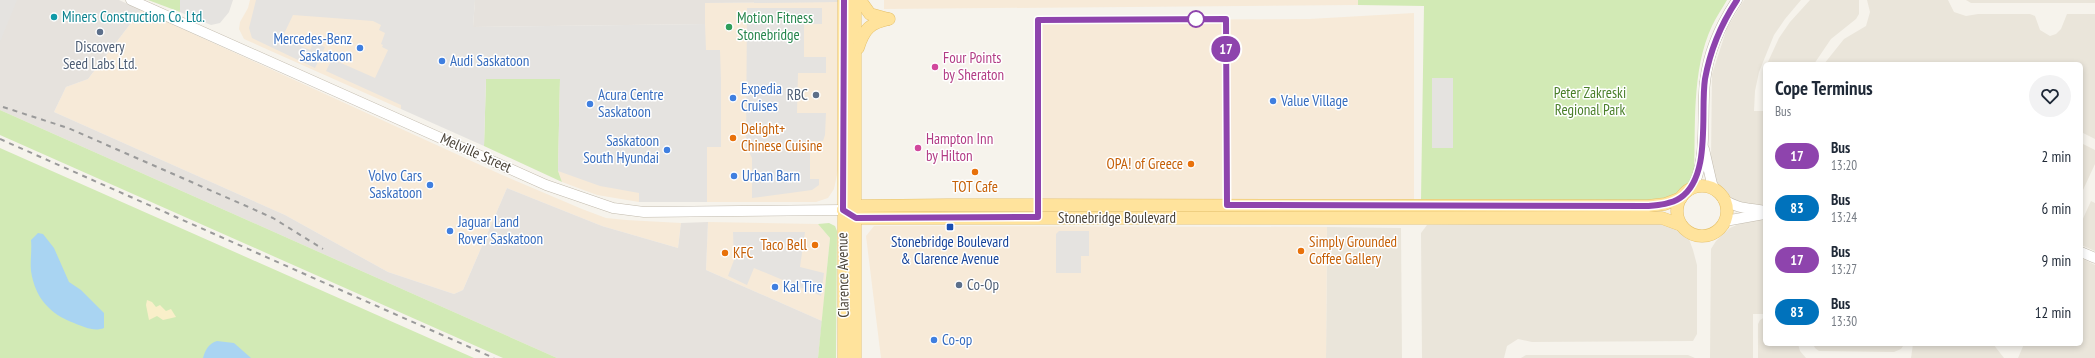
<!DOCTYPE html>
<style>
body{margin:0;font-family:"PT Sans Narrow",sans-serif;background:#f2f2f3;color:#1f2937;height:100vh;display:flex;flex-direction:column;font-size:15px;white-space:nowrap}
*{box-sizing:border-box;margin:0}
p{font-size:13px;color:#747a83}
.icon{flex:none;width:22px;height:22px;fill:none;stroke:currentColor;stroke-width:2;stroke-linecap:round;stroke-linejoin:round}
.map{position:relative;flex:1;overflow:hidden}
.side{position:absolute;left:1763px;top:62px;width:320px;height:284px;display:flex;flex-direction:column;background:#fff;border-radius:6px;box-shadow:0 2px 6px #0003}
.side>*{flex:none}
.badge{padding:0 8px;border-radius:13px;font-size:14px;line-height:26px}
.map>.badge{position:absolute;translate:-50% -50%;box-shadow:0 0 0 2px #fff}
.round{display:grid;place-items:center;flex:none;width:42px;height:42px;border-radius:21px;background:#f2f2f3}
.head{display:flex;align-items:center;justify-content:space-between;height:68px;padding:0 12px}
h1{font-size:19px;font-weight:800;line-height:30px}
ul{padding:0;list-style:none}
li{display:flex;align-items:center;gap:12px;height:52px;padding:0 12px}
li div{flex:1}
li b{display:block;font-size:15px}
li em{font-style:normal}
li .badge{min-width:44px;font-weight:700;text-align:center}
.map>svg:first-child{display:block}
.residential{fill:#eae5da}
.commercial{fill:#f7ead8}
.industrial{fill:#e6e2dd}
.green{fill:#d2eab5}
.sand{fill:#f9efc9}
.parking{fill:#e5e3e0}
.water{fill:#a9d4f2}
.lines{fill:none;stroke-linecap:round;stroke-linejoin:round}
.minor-casing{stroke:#c2bbae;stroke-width:11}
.major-casing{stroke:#e6c16a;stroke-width:13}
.minor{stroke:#fff;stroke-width:10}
.major{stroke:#ffe39c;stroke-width:12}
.rail{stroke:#9a9a9a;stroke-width:2;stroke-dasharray:5 5;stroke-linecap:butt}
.line-casing{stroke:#fff;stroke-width:9}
.line{stroke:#8e44ad;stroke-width:6}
.culture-dot{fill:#0f9aa8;stroke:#fff;stroke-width:1.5}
.stop-dot{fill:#fff;stroke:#8e44ad;stroke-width:2}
.leisure-dot{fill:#2e9e5b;stroke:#fff;stroke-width:1.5}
.service-dot{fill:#5c6f8a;stroke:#fff;stroke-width:1.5}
.shop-dot{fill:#3f7fe0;stroke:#fff;stroke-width:1.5}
.hotel-dot{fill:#d1479c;stroke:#fff;stroke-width:1.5}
.food-dot{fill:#e8710a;stroke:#fff;stroke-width:1.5}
.transit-dot{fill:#1a4fb4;stroke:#fff;stroke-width:1.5}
.labels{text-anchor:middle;stroke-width:3;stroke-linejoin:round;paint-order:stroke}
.culture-label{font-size:15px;fill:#0d838f;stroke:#fff;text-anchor:start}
.leisure-label{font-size:15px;fill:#27864d;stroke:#fff;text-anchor:start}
.shop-label{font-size:15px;fill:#366cbe;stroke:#fff;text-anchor:start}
.service-label{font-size:15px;fill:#4e5e75;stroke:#fff}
.hotel-label{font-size:15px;fill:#b23c85;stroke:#fff;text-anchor:start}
.park-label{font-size:15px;fill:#4a7f2a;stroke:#fff}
.food-label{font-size:15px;fill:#c56008;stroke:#fff;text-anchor:start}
.street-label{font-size:15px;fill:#4b4439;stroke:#fff}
.transit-label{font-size:15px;fill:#164399;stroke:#fff}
</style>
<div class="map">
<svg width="2095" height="358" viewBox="0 0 2095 358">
<rect width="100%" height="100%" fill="#f6f3ec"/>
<g class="residential">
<path d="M 1744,0 L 1801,0 L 1785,19 L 1774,35 L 1759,72 L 1755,91 L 1754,111 L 1765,111 L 1765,207 L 1749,207 L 1724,195 L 1715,181 L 1711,159 L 1712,74 L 1727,28 Z"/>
<path d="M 1810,0 L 1859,0 L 1859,14 L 1856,19 L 1831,39 L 1814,64 L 1767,64 L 1779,38 L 1790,22 Z"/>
<path d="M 1867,0 L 1948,0 L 1954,12 L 1966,16 L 1978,14 L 2030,14 L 2035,16 L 2040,30 L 2050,36 L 2056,34 L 2061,29 L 2067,14 L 2095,14 L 2095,139 L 2081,132 L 2081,64 L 1824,64 L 1844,39 L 1866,26 L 1870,12 Z"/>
<path d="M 1966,0 L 2095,0 L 2095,3 L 1971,3 Z"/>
<path d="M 2081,143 L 2095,150 L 2095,164 L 2083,190 L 2081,189 Z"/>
<path d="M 2091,201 L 2095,203 L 2095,251 L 2081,245 L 2081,223 Z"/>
<path d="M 1755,220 L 1765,220 L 1765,314 L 1753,314 L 1753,358 L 1710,358 L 1711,249 L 1716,241 L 1730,228 L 1743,222 Z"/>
<path d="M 1654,221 L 1679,229 L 1689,239 L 1693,250 L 1697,265 L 1697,334 L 1693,341 L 1532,342 L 1518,339 L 1507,346 L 1504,358 L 1422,358 L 1421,233 L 1427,225 Z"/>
<path d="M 1327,227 L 1401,228 L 1402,358 L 1326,358 Z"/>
<path d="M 2081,258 L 2095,265 L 2095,358 L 2018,358 L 2024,344 L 2081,344 Z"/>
<path d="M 1765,317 L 1765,344 L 1798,344 L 1800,351 L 1806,358 L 1758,358 L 1758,324 L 1760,320 Z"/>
<path d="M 1813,344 L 1903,344 L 1903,346 L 1901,349 L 1894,352 L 1819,351 L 1815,348 Z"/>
<path d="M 1913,344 L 1993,344 L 2004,358 L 1911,358 Z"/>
<path d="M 1526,355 L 1688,355 L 1695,358 L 1521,358 Z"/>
</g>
<g class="commercial">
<path d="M 250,0 L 475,0 L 474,7 L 400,7 L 401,109 L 244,39 L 239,29 L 240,22 L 248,8 Z"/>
<path d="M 884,0 L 1358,0 L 1358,5 L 884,9 Z"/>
<path d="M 838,2 L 838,170 L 834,189 L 828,198 L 816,202 L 639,202 L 597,195 L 562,182 L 558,171 L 560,79 L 704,24 L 704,3 Z"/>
<path d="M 141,10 L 500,174 L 582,209 L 606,218 L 626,220 L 681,223 L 678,248 L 602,226 L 507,188 L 463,290 L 454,294 L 388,272 L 285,215 L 54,112 L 66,87 L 88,79 Z"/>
<path d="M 1414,13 L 1414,205 L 1037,206 L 1038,20 L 1309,19 Z"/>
<path d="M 708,222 L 818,224 L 830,238 L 822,321 L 706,270 Z"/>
<path d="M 874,226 L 1327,227 L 1326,358 L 881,358 L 866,236 Z"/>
</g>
<g class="industrial">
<path d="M 0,0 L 119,0 L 141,10 L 88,79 L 66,87 L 54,112 L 285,215 L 388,272 L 454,294 L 463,290 L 507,188 L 602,226 L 678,248 L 681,223 L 708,222 L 706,270 L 822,321 L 818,358 L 557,358 L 0,110 Z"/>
<path d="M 475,0 L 838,0 L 838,2 L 705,3 L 705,24 L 473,27 Z"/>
</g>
<g class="green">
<path d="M 148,0 L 180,0 L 180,12 Z"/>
<path d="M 1358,0 L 1727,0 C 1722,9 1716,17 1712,26 C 1691,71 1696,127 1694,175 C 1689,187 1682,193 1671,201 L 1421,200 L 1424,6 L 1358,5 Z"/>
<path d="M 486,78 L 560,79 L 558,171 L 562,182 L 484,146 Z"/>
<path d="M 0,110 L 557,358 L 503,358 L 0,135 Z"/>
<path d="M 0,148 L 474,358 L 0,358 Z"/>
<path d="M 829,223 L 835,226 L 837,231 L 836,358 L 818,358 L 830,238 L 818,224 Z"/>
</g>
<path class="sand" d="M 147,300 L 152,302 L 156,307 L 160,305 L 166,311 L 171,309 L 176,317 L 163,320 L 157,316 L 149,320 L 146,305 Z"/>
<g class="parking">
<path d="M 0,0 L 17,0 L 0,42 Z"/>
<path d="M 180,0 L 233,0 L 229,12 L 220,23 L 211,25 L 180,12 Z"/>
<path d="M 256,0 L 475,0 L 473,27 L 705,24 L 706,50 L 720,50 L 721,79 L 721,147 L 707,147 L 707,202 L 639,202 L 639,193 L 600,186 L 558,171 L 560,79 L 486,79 L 484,146 L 401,109 L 401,105 L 326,71 L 332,59 L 375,78 L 388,50 L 382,47 L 383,45 L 381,44 L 385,33 L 379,30 L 381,25 L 373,21 L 293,15 L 282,38 L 310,50 L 314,42 L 325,47 L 315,68 L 252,38 L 249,28 Z"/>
<path d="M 754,0 L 834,0 L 834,2 L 754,3 Z"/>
<path d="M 747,8 L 822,8 L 822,24 L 804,24 L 804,57 L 826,57 L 826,73 L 798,73 L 797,113 L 826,113 L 825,135 L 823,141 L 810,141 L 810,179 L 819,179 L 819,185 L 812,190 L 752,198 L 752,158 L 746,146 Z"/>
<rect x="1432" y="78" width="21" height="70"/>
<path d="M 1059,231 L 1089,231 L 1089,256 L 1081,256 L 1081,273 L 1056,273 L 1056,234 Z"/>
<path d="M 733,232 L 805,232 L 800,267 L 824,273 L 821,296 L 754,268 L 747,285 L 728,276 L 734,260 Z"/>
</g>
<g class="water">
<path d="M 38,233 L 43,234 L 54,248 L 69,282 L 81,290 L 104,313 L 104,328 C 94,332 84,327 74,323 C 50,314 35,298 31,271 C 30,261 32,250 31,240 Z"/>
<path d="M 217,341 L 234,343 L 251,358 L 203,358 C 205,350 209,343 217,341 Z"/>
</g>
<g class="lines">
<g class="minor-casing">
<g id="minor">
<path d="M 131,0 L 546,185 L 613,208 L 644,212 L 843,210"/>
<path d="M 1704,149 L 1712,184 L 1716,191"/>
<path d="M 1690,190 C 1709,165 1701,113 1705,82 C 1708,53 1721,24 1737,0"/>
<path d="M 1723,199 C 1737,209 1749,208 1765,211"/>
<path d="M 1725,221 L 1764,214"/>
<path d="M 2081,252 L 2095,258"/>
</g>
</g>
<g class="major-casing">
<g id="major">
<path d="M 855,0 L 855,358"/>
<path d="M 860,0 L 870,14 L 888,19"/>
<path d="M 858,48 C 864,29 870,23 889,19"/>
<circle cx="1702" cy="211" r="25"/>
<path d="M 843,210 L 856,218 C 1124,218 1393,220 1662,218 L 1681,225"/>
<path d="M 843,210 L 856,206 L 948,205 L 1648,206 L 1665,204 L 1681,198"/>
<path d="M 844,358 L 844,0"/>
</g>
</g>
<use href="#minor" class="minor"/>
<use href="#major" class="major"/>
<g class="rail">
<path d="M 3,107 L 68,128 L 244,205 L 273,218 L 323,249"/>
<path d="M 0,139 L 494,358"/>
</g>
</g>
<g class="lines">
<g class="line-casing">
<path id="line" d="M 844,0 L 843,210 L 856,218 L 1038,217 L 1038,20 L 1226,19 L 1227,205 L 1648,206 C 1659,205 1671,204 1680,198 C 1712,177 1700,112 1705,79 C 1710,51 1721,24 1737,0"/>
</g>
<use href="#line" class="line"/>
</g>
<circle class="culture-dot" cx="54" cy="17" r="4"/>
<circle class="stop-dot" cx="1196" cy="19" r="8"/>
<circle class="leisure-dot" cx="729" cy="27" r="4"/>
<g class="service-dot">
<circle cx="100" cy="32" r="4"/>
<circle cx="816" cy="95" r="4"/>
<circle cx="959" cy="285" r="4"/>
</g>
<g class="shop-dot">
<circle cx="360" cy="48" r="4"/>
<circle cx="442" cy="61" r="4"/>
<circle cx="733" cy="98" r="4"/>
<circle cx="1273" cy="101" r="4"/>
<circle cx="590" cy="104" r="4"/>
<circle cx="667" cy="150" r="4"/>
<circle cx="734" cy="176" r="4"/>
<circle cx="430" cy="185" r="4"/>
<circle cx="450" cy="231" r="4"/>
<circle cx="775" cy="287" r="4"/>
<circle cx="934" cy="340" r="4"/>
</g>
<g class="hotel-dot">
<circle cx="935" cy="67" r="4"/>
<circle cx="918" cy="148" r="4"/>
</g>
<g class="food-dot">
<circle cx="733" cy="138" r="4"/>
<circle cx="1191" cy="164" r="4"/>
<circle cx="975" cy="172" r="4"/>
<circle cx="815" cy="245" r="4"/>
<circle cx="1301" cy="251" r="4"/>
<circle cx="725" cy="253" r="4"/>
</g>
<rect class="transit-dot" x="946" y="223" width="8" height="8" rx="2"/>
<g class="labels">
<g class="culture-label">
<text x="62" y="22">Miners Construction Co. Ltd.</text>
</g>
<g class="leisure-label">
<text x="737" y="23">Motion Fitness<tspan x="737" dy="17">Stonebridge</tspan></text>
</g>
<g class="shop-label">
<text x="352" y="44" text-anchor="end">Mercedes-Benz<tspan x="352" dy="17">Saskatoon</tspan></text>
<text x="450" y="66">Audi Saskatoon</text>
<text x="741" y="94">Expedia<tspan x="741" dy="17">Cruises</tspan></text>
<text x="598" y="100">Acura Centre<tspan x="598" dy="17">Saskatoon</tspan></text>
<text x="1281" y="106">Value Village</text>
<text x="659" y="146" text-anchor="end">Saskatoon<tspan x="659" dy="17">South Hyundai</tspan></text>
<text x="422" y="181" text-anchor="end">Volvo Cars<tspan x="422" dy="17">Saskatoon</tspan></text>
<text x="742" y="181">Urban Barn</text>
<text x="458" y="227">Jaguar Land<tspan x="458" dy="17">Rover Saskatoon</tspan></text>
<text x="783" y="292">Kal Tire</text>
<text x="942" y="345">Co-op</text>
</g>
<g class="service-label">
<text x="100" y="52">Discovery<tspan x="100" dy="17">Seed Labs Ltd.</tspan></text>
<text x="808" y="100" text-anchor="end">RBC</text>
<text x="967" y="290" text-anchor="start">Co-Op</text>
</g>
<g class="hotel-label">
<text x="943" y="63">Four Points<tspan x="943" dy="17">by Sheraton</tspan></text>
<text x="926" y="144">Hampton Inn<tspan x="926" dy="17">by Hilton</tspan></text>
</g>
<g class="park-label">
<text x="1590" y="98">Peter Zakreski<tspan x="1590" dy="17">Regional Park</tspan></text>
</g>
<g class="food-label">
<text x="741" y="134">Delight+<tspan x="741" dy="17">Chinese Cuisine</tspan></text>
<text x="1183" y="169" text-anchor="end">OPA! of Greece</text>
<text x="975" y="192" text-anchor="middle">TOT Cafe</text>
<text x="1309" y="247">Simply Grounded<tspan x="1309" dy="17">Coffee Gallery</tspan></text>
<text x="807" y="250" text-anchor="end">Taco Bell</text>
<text x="733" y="258">KFC</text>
</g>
<g class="street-label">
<text transform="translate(476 153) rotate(24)" y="5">Melville Street</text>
<text x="1117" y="223">Stonebridge Boulevard</text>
<text transform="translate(843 275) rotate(-91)" y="5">Clarence Avenue</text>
</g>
<g class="transit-label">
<text x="950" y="247">Stonebridge Boulevard<tspan x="950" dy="17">&amp; Clarence Avenue</tspan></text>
</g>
</g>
</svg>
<b class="badge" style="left:1226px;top:49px;background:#8e44ad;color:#fff">17</b>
<section class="side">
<div class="head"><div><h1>Cope Terminus</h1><p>Bus</p></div><a class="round"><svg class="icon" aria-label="heart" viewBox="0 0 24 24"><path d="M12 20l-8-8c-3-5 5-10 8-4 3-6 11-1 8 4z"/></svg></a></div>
<ul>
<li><span class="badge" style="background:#8e44ad;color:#fff">17</span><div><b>Bus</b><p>13:20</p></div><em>2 min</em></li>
<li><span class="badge" style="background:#0072bc;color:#fff">83</span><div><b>Bus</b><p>13:24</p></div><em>6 min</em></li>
<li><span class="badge" style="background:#8e44ad;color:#fff">17</span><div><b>Bus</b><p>13:27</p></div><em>9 min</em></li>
<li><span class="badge" style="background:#0072bc;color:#fff">83</span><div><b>Bus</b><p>13:30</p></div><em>12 min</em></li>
</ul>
</section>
</div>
